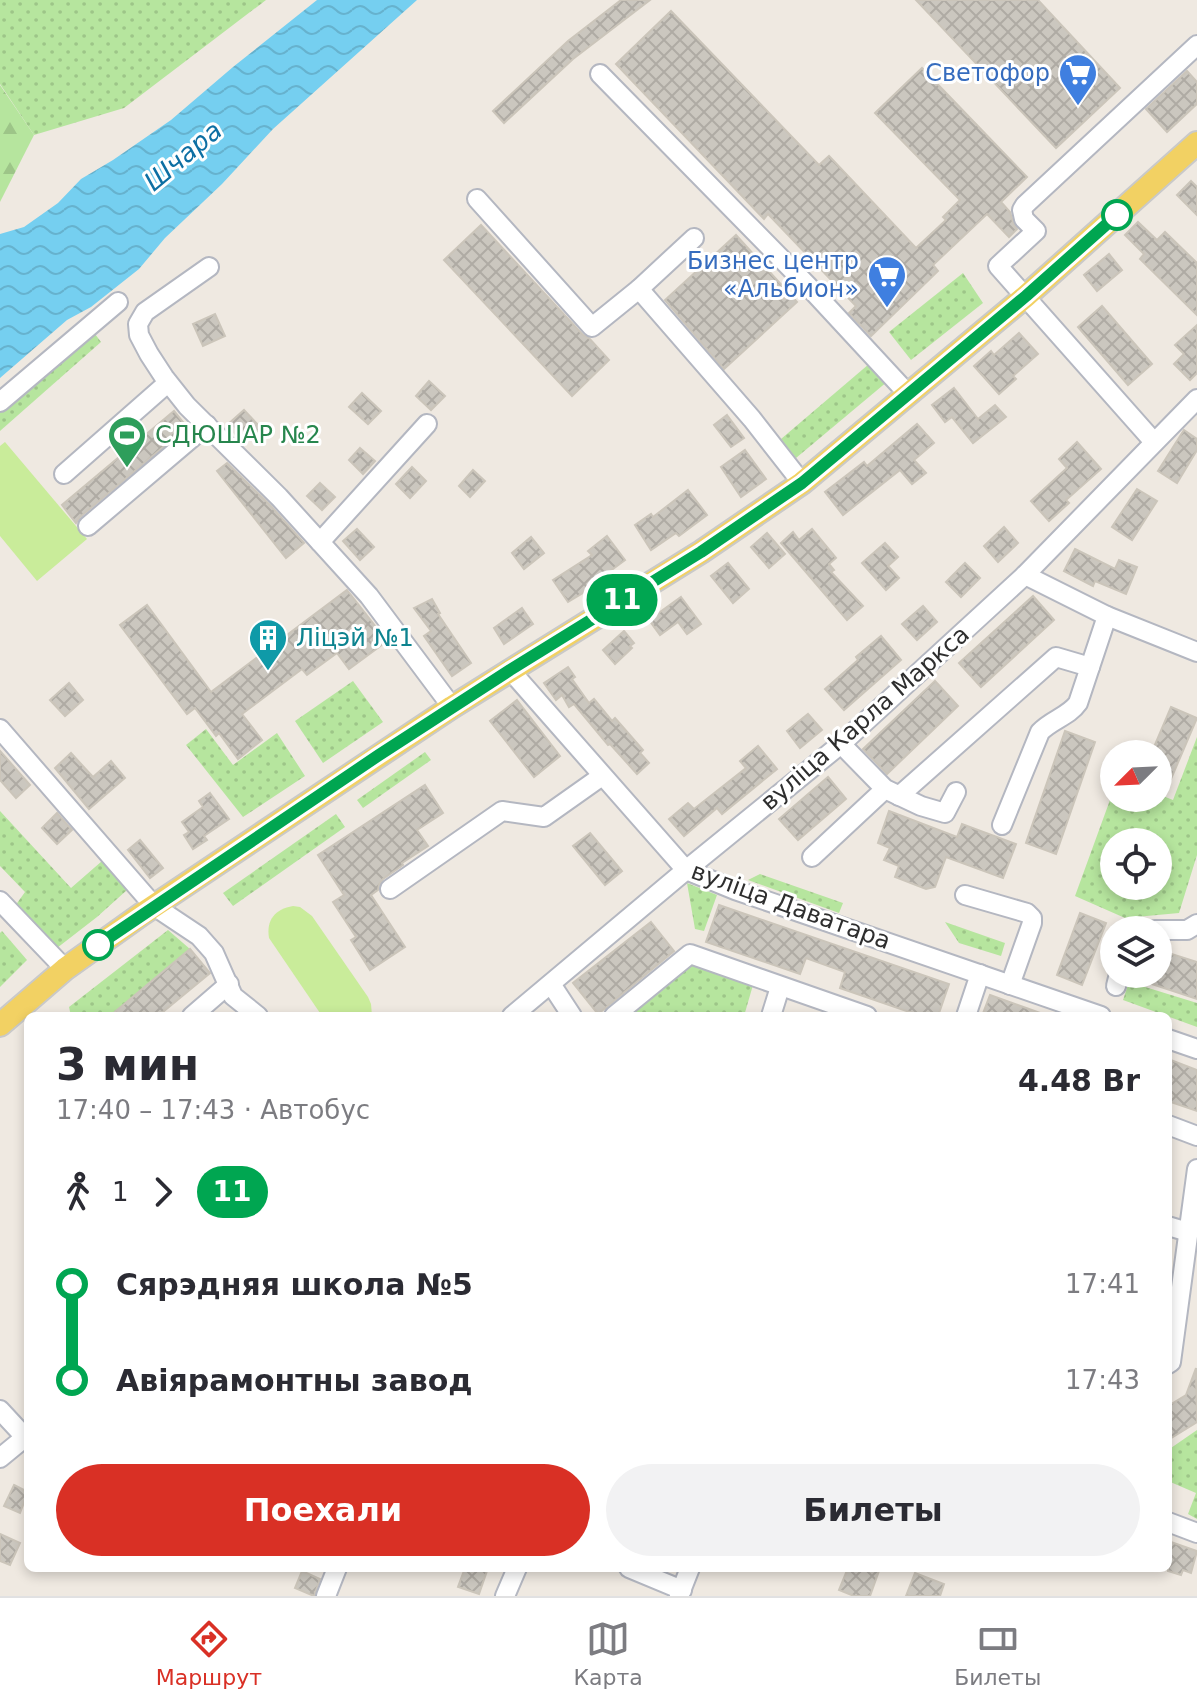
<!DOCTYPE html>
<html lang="ru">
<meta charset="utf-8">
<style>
body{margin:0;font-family:"DejaVu Sans",sans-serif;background:#f2f2f3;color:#2b2b33;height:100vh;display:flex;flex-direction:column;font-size:30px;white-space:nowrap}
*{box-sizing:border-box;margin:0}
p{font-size:26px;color:#7c7c81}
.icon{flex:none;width:44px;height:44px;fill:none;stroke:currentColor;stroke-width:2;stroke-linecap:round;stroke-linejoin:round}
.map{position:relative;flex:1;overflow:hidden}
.sheet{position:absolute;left:24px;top:1012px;width:1148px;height:560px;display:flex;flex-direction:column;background:#fff;border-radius:12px;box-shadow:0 4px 12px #0003}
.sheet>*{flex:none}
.badge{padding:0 16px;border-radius:26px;font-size:28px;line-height:52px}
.needle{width:52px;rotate:246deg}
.fabs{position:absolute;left:1100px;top:740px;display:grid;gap:16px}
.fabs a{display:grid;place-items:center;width:72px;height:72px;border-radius:50%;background:#fff;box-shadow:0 4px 12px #0003;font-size:40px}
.map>.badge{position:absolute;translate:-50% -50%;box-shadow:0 0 0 4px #fff}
.legs{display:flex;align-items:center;gap:12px;height:88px;padding:0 32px;font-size:26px}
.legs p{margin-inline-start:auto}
.overview{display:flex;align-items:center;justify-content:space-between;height:136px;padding:0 32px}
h1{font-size:44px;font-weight:700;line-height:60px}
.button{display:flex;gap:16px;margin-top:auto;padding:16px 32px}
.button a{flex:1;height:92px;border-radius:48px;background:#d93025;color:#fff;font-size:32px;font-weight:700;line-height:92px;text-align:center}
.button a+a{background:#f2f2f3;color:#2b2b33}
ul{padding:0 32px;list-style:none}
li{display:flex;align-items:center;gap:28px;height:96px;font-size:30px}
li i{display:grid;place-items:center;width:12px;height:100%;margin:0 10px;background:currentColor}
li i::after{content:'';width:20px;height:20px;margin:-10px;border:6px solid;border-radius:50%;background:#fff}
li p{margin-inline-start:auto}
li:first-child i{background:linear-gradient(#0000 50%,currentColor 0)}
li:last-child i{background:linear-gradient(currentColor 50%,#0000 0)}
.tabs{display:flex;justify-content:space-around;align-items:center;height:112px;border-top:2px solid #e1e1e2;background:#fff;font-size:22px;color:#7c7c81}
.tabs a{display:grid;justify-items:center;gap:4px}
.tabs .on{color:#d93025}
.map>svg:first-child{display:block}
.grass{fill:url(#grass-dots);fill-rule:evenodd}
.forest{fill:url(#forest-firs)}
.pitch{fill:#c9ec9a}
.water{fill:url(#water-waves)}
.building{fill:url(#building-cross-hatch);stroke:#cbc5ba;stroke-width:2}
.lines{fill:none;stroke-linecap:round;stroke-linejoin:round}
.minor-casing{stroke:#b4b7c1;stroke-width:22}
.major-casing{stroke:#c9c9c9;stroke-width:26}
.minor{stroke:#fff;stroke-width:18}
.major{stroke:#f2d163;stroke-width:22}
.line-1-casing{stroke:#fff;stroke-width:18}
.line-1{stroke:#00a651;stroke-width:12}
.stop-1-dot{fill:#fff;stroke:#00a651;stroke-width:4}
.labels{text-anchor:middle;stroke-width:6;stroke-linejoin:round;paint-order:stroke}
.shop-label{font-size:24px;fill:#366cbe;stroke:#fff;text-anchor:end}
.leisure-label{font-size:24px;fill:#27864d;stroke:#fff;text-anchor:start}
.culture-label{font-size:24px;fill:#0d838f;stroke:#fff;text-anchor:start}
.street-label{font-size:24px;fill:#2e2e2e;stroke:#fff}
.water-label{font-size:26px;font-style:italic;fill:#0d6fa3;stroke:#fff}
</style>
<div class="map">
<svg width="1197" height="1596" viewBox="0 0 1197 1596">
<defs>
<pattern id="grass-dots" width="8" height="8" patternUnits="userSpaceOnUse" patternTransform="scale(2)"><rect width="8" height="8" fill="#b6e59e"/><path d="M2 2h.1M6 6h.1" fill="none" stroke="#9dc588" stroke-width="1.8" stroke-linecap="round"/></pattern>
<pattern id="forest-firs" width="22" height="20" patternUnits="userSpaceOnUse" patternTransform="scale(2)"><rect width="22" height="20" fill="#b6e59e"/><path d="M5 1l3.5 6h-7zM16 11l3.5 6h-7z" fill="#9dc588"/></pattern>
<pattern id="water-waves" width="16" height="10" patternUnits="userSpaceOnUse" patternTransform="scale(2)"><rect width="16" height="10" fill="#75cff0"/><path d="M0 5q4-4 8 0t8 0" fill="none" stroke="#66b2ce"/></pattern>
<pattern id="building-cross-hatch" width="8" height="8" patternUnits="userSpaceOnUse" patternTransform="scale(2)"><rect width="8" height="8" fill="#cbc7bf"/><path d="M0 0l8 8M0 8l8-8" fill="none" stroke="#afaba4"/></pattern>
</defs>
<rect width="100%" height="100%" fill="#efe9e1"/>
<g class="grass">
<path d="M 0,0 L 266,0 L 124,108 L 34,135 L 0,84 Z"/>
<path d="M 963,273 L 983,303 L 911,360 L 889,332 Z"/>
<path d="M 92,330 L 101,342 L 0,431 L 0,407 Z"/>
<path d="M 869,364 L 888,381 L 796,458 L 781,439 Z"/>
<path d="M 353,681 L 383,722 L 323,763 L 295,721 Z"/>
<path d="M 206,729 L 233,765 L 277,733 L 305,776 L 243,817 L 186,745 Z"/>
<path d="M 1197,737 L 1197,855 L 1179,913 L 1125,918 L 1075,896 L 1114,789 L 1114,798 L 1158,798 L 1158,794 L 1173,800 ZM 1114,842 L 1158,842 L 1158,886 L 1114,886 Z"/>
<path d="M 425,752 L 431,760 L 363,808 L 357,800 Z"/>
<path d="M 0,811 L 71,888 L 102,861 L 127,890 L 97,917 L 57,948 L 15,906 L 25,892 L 0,866 Z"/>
<path d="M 336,814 L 345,827 L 233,906 L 223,893 Z"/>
<path d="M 760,874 L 843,903 L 839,913 L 748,880 Z"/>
<path d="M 687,883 L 717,895 L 704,931 L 695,929 Z"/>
<path d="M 945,922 L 1005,943 L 1001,956 L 959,943 Z"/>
<path d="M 168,930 L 190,949 L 110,1016 L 71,1016 L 69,1007 Z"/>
<path d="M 2,931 L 27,960 L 0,987 L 0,933 Z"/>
<path d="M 692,964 L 753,985 L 744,1016 L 626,1016 Z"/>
<path d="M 1129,982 L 1197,1003 L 1197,1027 L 1123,1000 Z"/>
<path d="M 1197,1430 L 1197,1519 L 1188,1514 L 1196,1493 L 1168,1481 L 1168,1450 Z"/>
</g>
<path class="forest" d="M 0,85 L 34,135 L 0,202 Z"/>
<g class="pitch">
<path d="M 5,442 L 87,539 L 37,581 L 0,536 L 0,446 Z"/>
<path d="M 293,906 L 300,907 L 312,916 L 368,997 L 371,1004 L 372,1016 L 322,1016 L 269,938 C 266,920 275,909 293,906 Z"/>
</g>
<path class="water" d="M 317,0 L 417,0 L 273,129 L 222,184 L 165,238 L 139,269 L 91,307 L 67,320 L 0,378 L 0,234 L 24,227 L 58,203 L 81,179 L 113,160 L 171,120 L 233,67 Z"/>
<g class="building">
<path d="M 621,0 L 650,0 L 573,59 L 504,123 L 493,111 L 568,41 Z"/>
<path d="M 916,0 L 1038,0 L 1120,88 L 1056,148 Z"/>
<path d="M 671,11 L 819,165 L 829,156 L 916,248 L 946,220 L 943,217 L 960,200 L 875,113 L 922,68 L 1027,177 L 1001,202 L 1010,212 L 1013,222 L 1017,229 L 1009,237 L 987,214 L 933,265 L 938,271 L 871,336 L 849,313 L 856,306 L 768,214 L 764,219 L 616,64 Z"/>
<path d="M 1187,71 L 1197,82 L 1197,104 L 1167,132 L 1146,109 Z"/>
<path d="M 1191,181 L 1197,187 L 1197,215 L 1177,195 Z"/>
<path d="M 1138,222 L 1157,240 L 1165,232 L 1197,263 L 1197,315 L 1140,259 L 1144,254 L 1125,235 Z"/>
<path d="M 481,225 L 583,335 L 589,338 L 609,360 L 572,396 L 444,260 Z"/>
<path d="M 736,235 L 797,302 L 724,369 L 665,300 Z"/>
<path d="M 1109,254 L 1122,270 L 1097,291 L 1084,275 Z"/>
<path d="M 1102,306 L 1152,364 L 1128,385 L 1078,327 Z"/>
<path d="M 215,314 L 225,336 L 203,346 L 193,324 Z"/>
<path d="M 1197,325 L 1197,373 L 1190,380 L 1174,364 L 1184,354 L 1175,345 Z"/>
<path d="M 1019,333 L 1038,354 L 1013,376 L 1016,379 L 999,394 L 974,366 L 991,351 L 994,355 Z"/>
<path d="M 429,381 L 445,396 L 431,410 L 416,396 Z"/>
<path d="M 954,388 L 978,419 L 995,405 L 1006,417 L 973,443 L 952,417 L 945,422 L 932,405 Z"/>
<path d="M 362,393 L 381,411 L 368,424 L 349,407 Z"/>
<path d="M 244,410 L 261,428 L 244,443 L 227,425 Z"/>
<path d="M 174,411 L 187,427 L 80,517 L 76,523 L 62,505 Z"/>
<path d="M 727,415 L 744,438 L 731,447 L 714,425 Z"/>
<path d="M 917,424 L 934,443 L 914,460 L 926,473 L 912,484 L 900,470 L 843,515 L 825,492 L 864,462 L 867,466 Z"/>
<path d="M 1184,430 L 1197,439 L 1197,450 L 1177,483 L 1158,471 Z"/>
<path d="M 1077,442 L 1101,469 L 1066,500 L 1069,503 L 1049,521 L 1031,501 L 1067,468 L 1059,459 Z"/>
<path d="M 360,448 L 375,461 L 363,474 L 349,460 Z"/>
<path d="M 745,450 L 766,479 L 741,497 L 721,467 Z"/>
<path d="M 227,463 L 270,505 L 304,543 L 286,558 L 217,471 Z"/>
<path d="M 412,467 L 426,481 L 410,498 L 396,484 Z"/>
<path d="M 473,470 L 485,481 L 470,497 L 459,486 Z"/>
<path d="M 320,483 L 335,497 L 322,510 L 307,496 Z"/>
<path d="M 1137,489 L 1157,501 L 1132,540 L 1112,527 Z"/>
<path d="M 688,490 L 707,515 L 679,536 L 676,533 L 651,550 L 635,525 L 651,514 L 653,517 Z"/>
<path d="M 1004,527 L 1018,543 L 998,562 L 984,546 Z"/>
<path d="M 357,529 L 374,547 L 360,560 L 343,541 Z"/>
<path d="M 812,529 L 836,558 L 829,564 L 834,570 L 831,572 L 863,606 L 847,620 L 781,543 L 793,532 L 799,540 Z"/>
<path d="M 767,533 L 785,554 L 769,568 L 751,547 Z"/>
<path d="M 607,536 L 625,560 L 590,586 L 591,588 L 568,602 L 553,580 L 592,555 L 588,551 Z"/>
<path d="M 531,537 L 544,553 L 524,569 L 512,553 Z"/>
<path d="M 885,543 L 898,557 L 888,566 L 899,578 L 886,590 L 862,563 Z"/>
<path d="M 1075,549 L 1115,569 L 1119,560 L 1137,567 L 1126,594 L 1095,581 L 1093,586 L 1064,571 Z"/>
<path d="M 728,563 L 749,589 L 733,603 L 711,576 Z"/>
<path d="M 965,563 L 980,578 L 961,597 L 946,582 Z"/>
<path d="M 347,590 L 387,641 L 349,669 L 337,653 L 307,675 L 302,669 L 242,714 L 262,740 L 238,759 L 219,733 L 216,736 L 195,708 L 187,714 L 120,625 L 147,605 L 211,692 Z"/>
<path d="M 1033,596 L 1054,620 L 981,687 L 959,663 Z"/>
<path d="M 681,597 L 701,624 L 687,634 L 678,622 L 660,635 L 649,620 Z"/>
<path d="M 432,599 L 440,613 L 438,614 L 471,663 L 452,676 L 424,636 L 431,631 L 414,608 Z"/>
<path d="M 923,606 L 937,622 L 917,640 L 902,624 Z"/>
<path d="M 522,608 L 533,624 L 504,644 L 494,628 Z"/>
<path d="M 624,631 L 634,643 L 630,646 L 632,648 L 615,664 L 603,650 Z"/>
<path d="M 881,636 L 901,660 L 844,710 L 825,689 L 858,660 L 856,657 Z"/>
<path d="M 568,667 L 575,677 L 572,679 L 589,703 L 594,699 L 612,721 L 615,718 L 643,750 L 640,753 L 649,763 L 637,774 L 610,744 L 608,745 L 574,704 L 569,707 L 562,695 L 556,700 L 544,683 Z"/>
<path d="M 935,681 L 958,706 L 887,774 L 863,749 Z"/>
<path d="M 69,683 L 83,700 L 65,716 L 50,700 Z"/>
<path d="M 517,700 L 560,756 L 534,777 L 490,721 Z"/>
<path d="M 1171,707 L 1197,718 L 1171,779 L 1158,773 L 1158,754 L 1151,754 Z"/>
<path d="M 808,714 L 822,730 L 800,748 L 787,731 Z"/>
<path d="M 1065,731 L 1095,742 L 1056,854 L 1026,843 Z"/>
<path d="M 758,746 L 777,769 L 722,814 L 717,808 L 684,836 L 669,819 L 688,803 L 694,809 L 746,768 L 740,761 Z"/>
<path d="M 0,751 L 30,785 L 16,798 L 0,780 Z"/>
<path d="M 71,753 L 93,777 L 111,761 L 125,778 L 89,809 L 55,768 Z"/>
<path d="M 828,777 L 846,799 L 798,840 L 779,819 Z"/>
<path d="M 425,785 L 443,813 L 417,830 L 428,846 L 402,863 L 403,865 L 383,879 L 379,885 L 378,890 L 371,895 L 405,947 L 370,970 L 351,940 L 356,937 L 333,902 L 344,895 L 318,855 Z"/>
<path d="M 210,793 L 229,819 L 204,836 L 207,840 L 193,849 L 184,835 L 189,832 L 182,822 L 203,807 L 199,801 Z"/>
<path d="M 889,811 L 957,837 L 962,824 L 1016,844 L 1003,878 L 946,857 L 935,887 L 926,889 L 895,877 L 899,866 L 884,860 L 890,848 L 878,843 Z"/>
<path d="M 57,813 L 72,830 L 57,844 L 42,828 Z"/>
<path d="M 590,833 L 622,871 L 605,885 L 573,846 Z"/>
<path d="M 140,840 L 163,868 L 150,878 L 128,850 Z"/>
<path d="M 719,905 L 949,984 L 938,1016 L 921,1016 L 840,988 L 845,972 L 806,958 L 800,974 L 706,942 Z"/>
<path d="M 1080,913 L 1106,923 L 1082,985 L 1057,975 Z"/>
<path d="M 651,922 L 674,951 L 598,1014 L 573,983 Z"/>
<path d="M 190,949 L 210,973 L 158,1016 L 110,1016 Z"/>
<path d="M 1162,951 L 1197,962 L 1197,999 L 1152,984 L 1155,974 L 1158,974 L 1158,964 Z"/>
<path d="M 990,995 L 1043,1014 L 1043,1016 L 982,1016 Z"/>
<path d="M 1168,1059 L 1197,1070 L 1197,1111 L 1168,1101 Z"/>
<path d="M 1196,1368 L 1197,1422 L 1168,1440 L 1168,1406 L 1186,1395 Z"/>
<path d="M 14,1485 L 28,1492 L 20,1513 L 4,1506 Z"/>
<path d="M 0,1534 L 20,1543 L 10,1565 L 0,1561 Z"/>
<path d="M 1168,1541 L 1197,1551 L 1191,1573 L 1183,1570 L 1181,1575 L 1168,1571 Z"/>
<path d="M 465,1568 L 488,1568 L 479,1594 L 458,1587 Z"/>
<path d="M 848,1568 L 880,1568 L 870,1596 L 854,1596 L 839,1590 Z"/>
<path d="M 302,1571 L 320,1579 L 314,1596 L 295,1588 Z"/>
<path d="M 915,1573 L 944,1584 L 940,1596 L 906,1596 Z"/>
</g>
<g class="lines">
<g class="minor-casing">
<g id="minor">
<path d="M 600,74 L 808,286 L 909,395"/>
<path d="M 477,199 L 592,327 L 639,289 L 752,419 L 802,483"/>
<path d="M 209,267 L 145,312 L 138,324 L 139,335 L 149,354 L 164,377 L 187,406 L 279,497 L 369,596 L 452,707"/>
<path d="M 639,289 L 694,238"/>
<path d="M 0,402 L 118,302"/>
<path d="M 1154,442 L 998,266 L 1036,231 L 1024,219 L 1022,210 L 1025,205 L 1197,45"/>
<path d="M 64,474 L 163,387"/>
<path d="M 88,526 L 207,425"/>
<path d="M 320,542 L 427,424"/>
<path d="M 1025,575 L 1107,616 L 1197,652"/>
<path d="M 510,670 L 686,870 L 735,890 L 1101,1016"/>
<path d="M 0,729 L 154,906 L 199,936 L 214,953 L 233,996 L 258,1016"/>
<path d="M 841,744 L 885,789 L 921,806 L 945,813 L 956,792"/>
<path d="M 899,796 L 1056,657 L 1090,667"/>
<path d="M 1002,825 L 1040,732 C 1051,720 1069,716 1078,703 L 1107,616"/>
<path d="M 812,857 L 885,789"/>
<path d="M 390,889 L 502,811 L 544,817 L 602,776"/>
<path d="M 965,895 L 1027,913 L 1032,918 L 1032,923 L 1010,985"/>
<path d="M 0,901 L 65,969"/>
<path d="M 1155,930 L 1187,930 L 1197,924"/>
<path d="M 551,984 L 572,1016"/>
<path d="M 1116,986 L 1119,974"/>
<path d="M 192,1016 L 229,984"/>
<path d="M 512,1016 L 686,870 L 841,744 L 1025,575 L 1197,399"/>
<path d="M 614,1016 L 690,954 L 867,1016"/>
<path d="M 771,1016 L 780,987"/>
<path d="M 966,1016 L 980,974"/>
<path d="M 1168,1039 L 1197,1049"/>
<path d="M 1168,1125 L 1197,1136"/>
<path d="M 1168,1226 L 1188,1232"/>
<path d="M 1168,1364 L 1171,1362 L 1197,1169"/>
<path d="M 0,1410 L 25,1437"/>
<path d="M 0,1458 L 28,1435"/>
<path d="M 1168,1522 L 1197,1533"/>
<path d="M 629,1568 L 682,1590"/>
<path d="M 326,1596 L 337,1568"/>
<path d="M 505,1596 L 517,1568"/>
<path d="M 679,1596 L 690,1568"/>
</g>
</g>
<g class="major-casing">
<path id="major" d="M 0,1025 L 65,969 L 142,914 L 452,707 L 701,552 L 802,483 L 1026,296 L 1197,143"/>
</g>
<use href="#minor" class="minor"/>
<use href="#major" class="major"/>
</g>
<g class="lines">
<g class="line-1-casing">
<path id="line-1" d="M 98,945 L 379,755 L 510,670 L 701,552 L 802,483 L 1026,296 L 1117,215"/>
</g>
<use href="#line-1" class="line-1"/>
</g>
<defs>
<g id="supermarket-pin" transform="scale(2)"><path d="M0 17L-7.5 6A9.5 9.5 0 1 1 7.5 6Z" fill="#3f7fe0" stroke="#fff"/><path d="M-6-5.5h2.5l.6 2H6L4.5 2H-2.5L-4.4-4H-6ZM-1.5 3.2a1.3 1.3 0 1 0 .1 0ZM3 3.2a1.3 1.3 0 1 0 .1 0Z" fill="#fff"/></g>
<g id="stadium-pin" transform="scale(2)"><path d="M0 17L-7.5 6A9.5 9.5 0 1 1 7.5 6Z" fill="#2e9e5b" stroke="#fff"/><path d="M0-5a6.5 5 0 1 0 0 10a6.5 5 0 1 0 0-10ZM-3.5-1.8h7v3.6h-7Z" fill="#fff"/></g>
<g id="building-pin" transform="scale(2)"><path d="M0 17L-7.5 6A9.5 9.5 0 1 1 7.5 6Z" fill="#0f9aa8" stroke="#fff"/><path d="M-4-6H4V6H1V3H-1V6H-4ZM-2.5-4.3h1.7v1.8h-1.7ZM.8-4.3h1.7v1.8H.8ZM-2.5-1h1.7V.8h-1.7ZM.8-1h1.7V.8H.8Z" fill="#fff"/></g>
</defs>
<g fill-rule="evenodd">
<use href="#supermarket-pin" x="1078" y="73"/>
<use href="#supermarket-pin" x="887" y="275"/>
<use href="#stadium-pin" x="127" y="435"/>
<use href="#building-pin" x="268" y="638"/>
</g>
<g class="stop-1-dot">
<circle cx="1117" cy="215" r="14"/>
<circle cx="98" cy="945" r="14"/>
</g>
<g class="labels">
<g class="shop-label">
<text x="1050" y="81">Светофор</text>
<text x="859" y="269">Бизнес центр<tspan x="859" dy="28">«Альбион»</tspan></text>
</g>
<g class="leisure-label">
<text x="155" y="443">СДЮШАР №2</text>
</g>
<g class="culture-label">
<text x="296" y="646">Ліцэй №1</text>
</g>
<g class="street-label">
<text transform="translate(865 718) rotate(-41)" y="8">вуліца Карла Маркса</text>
<text transform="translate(791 906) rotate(20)" y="8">вуліца Даватара</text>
</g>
<g class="water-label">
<text transform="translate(183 156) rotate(-40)" y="9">Шчара</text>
</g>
</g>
</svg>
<div class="fabs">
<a><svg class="needle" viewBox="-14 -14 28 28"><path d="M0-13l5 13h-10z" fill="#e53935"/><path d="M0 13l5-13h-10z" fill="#7c7c81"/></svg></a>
<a><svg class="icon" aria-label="locate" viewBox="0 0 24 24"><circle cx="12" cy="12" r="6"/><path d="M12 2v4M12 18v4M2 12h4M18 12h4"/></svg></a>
<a><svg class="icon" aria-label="layers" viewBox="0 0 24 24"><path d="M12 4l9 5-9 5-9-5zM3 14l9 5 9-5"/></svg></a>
</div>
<b class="badge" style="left:622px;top:600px;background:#00a651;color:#fff">11</b>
<section class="sheet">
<div class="overview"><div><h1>3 мин</h1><p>17:40 – 17:43 · Автобус</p></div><b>4.48 Br</b></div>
<div class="legs"><svg class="icon" aria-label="walk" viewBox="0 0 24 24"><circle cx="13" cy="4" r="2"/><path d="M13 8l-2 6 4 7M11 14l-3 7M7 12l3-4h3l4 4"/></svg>1<svg class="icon" aria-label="forward" viewBox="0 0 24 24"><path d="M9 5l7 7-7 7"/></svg><b class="badge" style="background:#00a651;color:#fff">11</b></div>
<ul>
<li><i style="color:#00a651"></i><b>Сярэдняя школа №5</b><p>17:41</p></li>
<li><i style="color:#00a651"></i><b>Авіярамонтны завод</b><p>17:43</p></li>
</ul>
<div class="button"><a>Поехали</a><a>Билеты</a></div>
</section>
</div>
<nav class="tabs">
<a class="on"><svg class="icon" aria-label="directions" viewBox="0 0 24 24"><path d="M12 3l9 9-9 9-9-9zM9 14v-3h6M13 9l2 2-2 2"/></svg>Маршрут</a>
<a><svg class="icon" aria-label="map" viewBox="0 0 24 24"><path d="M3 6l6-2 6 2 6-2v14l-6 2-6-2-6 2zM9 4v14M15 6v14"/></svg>Карта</a>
<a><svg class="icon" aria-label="tickets" viewBox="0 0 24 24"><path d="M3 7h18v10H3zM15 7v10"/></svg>Билеты</a>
</nav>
